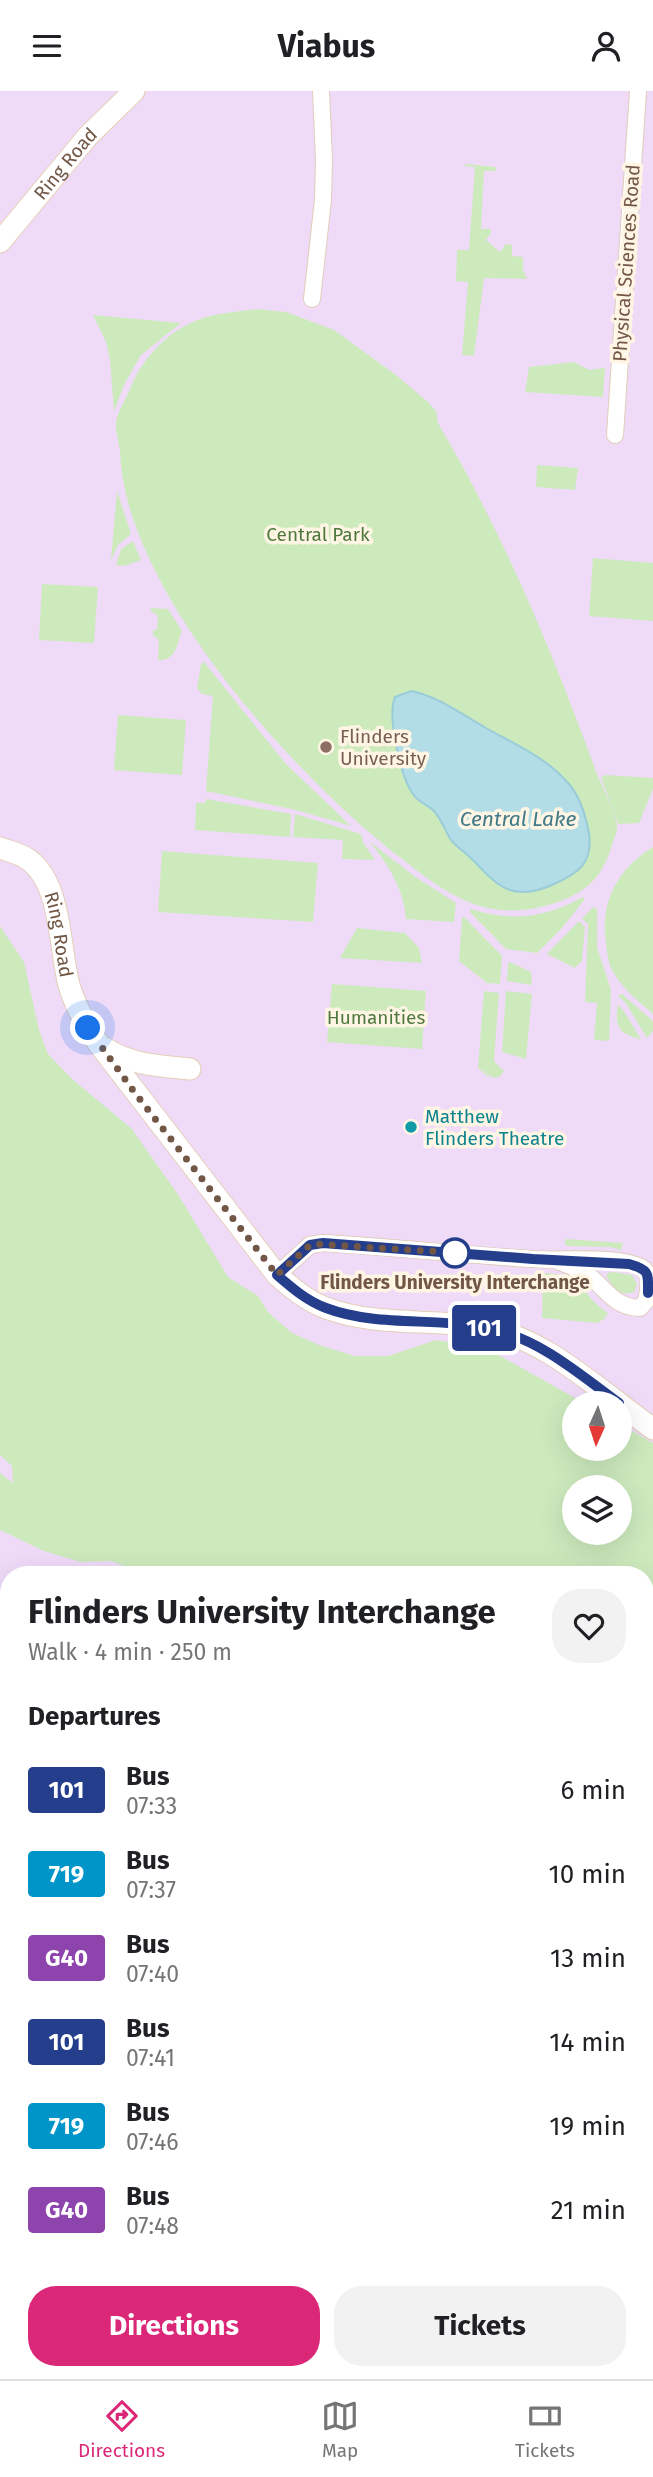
<!DOCTYPE html>
<meta charset="utf-8">
<style>
body{margin:0;font-family:"Fira Sans",sans-serif;background:#f2f2f2;color:#202124;height:100vh;display:flex;flex-direction:column;font-size:26px;white-space:nowrap}
*{box-sizing:border-box;margin:0}
p{font-size:23px;color:#757577}
.icon{flex:none;width:38px;height:38px;fill:none;stroke:currentColor;stroke-width:2;stroke-linecap:round;stroke-linejoin:round}
.map{position:relative;flex:1;overflow:hidden}
.details{position:absolute;left:0px;top:1475px;width:654px;height:814px;display:flex;flex-direction:column;background:#fff;border-radius:28px 28px 0 0;box-shadow:0 7px 28px #0002}
.details>*{flex:none}
.badge{padding:0 14px;border-radius:5px;font-size:24px;line-height:46px}
.needle{width:46px;rotate:183deg}
.buttons{position:absolute;left:562px;top:1300px;display:grid;gap:14px}
.buttons a{display:grid;place-items:center;width:70px;height:70px;border-radius:50%;background:#fff;box-shadow:0 7px 28px #0002;font-size:35px}
.you{position:absolute;width:35px;height:35px;margin:-18px;border:5px solid #fff;border-radius:50%;background:#1a73e8;box-shadow:0 0 0 10px #1a73e833}
.map>.badge{position:absolute;translate:-50% -50%;box-shadow:0 0 0 4px #fff}
h2{padding:0 28px;font-size:26px;line-height:63px}
.round{display:grid;place-items:center;flex:none;width:74px;height:74px;border-radius:28px;background:#f2f2f2}
.summary{display:flex;align-items:center;justify-content:space-between;height:119px;padding:0 28px}
h1{font-size:33px;font-weight:700;line-height:52px}
.cta{display:flex;gap:14px;margin-top:auto;padding:14px 28px}
.cta a{flex:1;height:80px;border-radius:28px;background:#db2777;color:#fff;font-size:28px;font-weight:700;line-height:80px;text-align:center}
.cta a+a{background:#f2f2f2;color:#202124}
ul{padding:0;list-style:none}
li{display:flex;align-items:center;gap:21px;height:84px;padding:0 28px}
li div{flex:1}
li b{display:block;font-size:26px}
li em{font-style:normal}
li .badge{min-width:77px;font-weight:700;text-align:center}
header{display:flex;justify-content:space-between;align-items:center;height:91px;padding:0 28px;background:#fff;font-size:32px;font-weight:700}
.tab-bar{display:flex;justify-content:space-around;align-items:center;height:98px;border-top:2px solid #e0e0e0;background:#fff;font-size:19px;color:#757577}
.tab-bar a{display:grid;justify-items:center;gap:4px}
.tab-bar .on{color:#db2777}
.map>svg:first-child{display:block}
.education{fill:#efdbf8;fill-rule:evenodd}
.green{fill:#cdeabd;fill-rule:evenodd}
.water{fill:#b3dde6;stroke:#99ccd8;stroke-width:2}
.lines{fill:none;stroke-linecap:round;stroke-linejoin:round}
.street-casing{stroke:#e0cdba;stroke-width:18}
.secondary-casing{stroke:#e5cfb8;stroke-width:23}
.street{stroke:#fff;stroke-width:16}
.secondary{stroke:#fff;stroke-width:21}
.line-casing{stroke:#fff;stroke-width:16}
.line{stroke:#243e8c;stroke-width:10}
.walk{stroke:#725746;stroke-width:7;stroke-dasharray:0 12.6}
.education-dot{fill:#8d6e63;stroke:#fff5e4;stroke-width:2.5}
.culture-dot{fill:#0f9aa8;stroke:#fff5e4;stroke-width:2.5}
.stop-dot{fill:#fff;stroke:#243e8c;stroke-width:3.5}
.labels{text-anchor:middle;stroke-width:7;stroke-linejoin:round;paint-order:stroke}
.street-label{font-size:19px;fill:#725746;stroke:#fff5e4}
.park-label{font-size:19px;fill:#4d783e;stroke:#fff5e4}
.education-label{font-size:19px;fill:#785e54;stroke:#fff5e4;text-anchor:start}
.culture-label{font-size:19px;fill:#0d838f;stroke:#fff5e4;text-anchor:start}
.stop-label{font-size:19px;font-weight:bold;fill:#725746;stroke:#fff5e4}
.water-label{font-size:21px;font-style:italic;fill:#407987;stroke:#fff5e4}
</style>
<header><svg class="icon" aria-label="menu" viewBox="0 0 24 24"><path d="M4 6h16M4 12h16M4 18h16"/></svg>Viabus<svg class="icon" aria-label="person" viewBox="0 0 24 24"><circle cx="12" cy="8" r="4"/><path d="M4 21q1-7 8-7t8 7"/></svg></header>
<div class="map">
<svg width="653" height="2288" viewBox="0 0 653 2288">
<rect width="100%" height="100%" fill="#fdf2de"/>
<path class="education" d="M 0,0 L 653,0 L 653,2288 L 0,2288 ZM 574,1312 L 620,1312 L 620,1358 L 574,1358 ZM 574,1396 L 620,1396 L 620,1442 L 574,1442 ZM 9,1484 L 646,1484 L 646,2280 L 9,2280 Z"/>
<g class="green">
<path d="M 466,73 L 495,76 L 496,80 L 484,80 L 481,138 L 491,138 L 491,142 L 486,149 L 500,161 L 506,153 L 512,154 L 512,165 L 523,166 L 523,179 L 527,188 L 484,187 L 474,265 L 462,264 L 468,191 L 456,190 L 457,159 L 469,159 L 475,76 L 464,75 Z"/>
<path d="M 257,218 L 286,221 L 334,239 L 396,284 L 428,311 L 436,320 L 438,332 C 503,442 553,562 597,683 C 602,694 618,727 617,737 C 617,742 614,747 613,751 C 604,781 593,797 563,809 C 528,823 492,824 458,806 C 436,796 417,779 398,765 C 293,683 124,498 120,360 C 119,351 115,340 116,331 C 118,320 126,308 130,298 C 144,262 176,232 214,224 C 228,221 243,220 257,218 Z"/>
<path d="M 93,224 L 181,232 L 141,264 L 125,292 L 114,320 L 110,269 L 106,251 Z"/>
<path d="M 574,271 L 589,279 L 605,277 L 603,306 L 525,301 L 529,276 Z"/>
<path d="M 537,374 L 578,377 L 575,399 L 536,396 Z"/>
<path d="M 117,400 L 131,443 L 118,454 L 111,469 Z"/>
<path d="M 133,450 L 141,469 L 124,475 L 116,474 L 121,458 Z"/>
<path d="M 593,467 L 653,472 L 653,530 L 589,525 Z"/>
<path d="M 42,493 L 98,496 L 94,552 L 39,549 Z"/>
<path d="M 151,517 L 168,518 L 182,540 C 177,553 176,570 158,569 L 159,549 L 153,544 L 153,539 L 157,539 L 158,525 L 151,520 Z"/>
<path d="M 204,571 L 286,673 L 351,735 L 296,719 L 206,700 L 213,605 L 202,603 L 197,597 L 201,573 Z"/>
<path d="M 118,624 L 186,629 L 182,684 L 114,679 Z"/>
<path d="M 605,684 L 653,687 L 653,698 L 639,732 L 618,733 L 603,692 L 601,687 Z"/>
<path d="M 206,708 L 291,723 L 290,746 L 195,739 L 196,712 L 205,712 Z"/>
<path d="M 295,723 L 361,743 L 364,753 L 375,769 L 342,768 L 343,749 L 293,746 Z"/>
<path d="M 369,750 L 414,785 L 456,812 L 454,831 L 406,828 C 404,798 388,773 369,750 Z"/>
<path d="M 653,756 L 653,923 C 638,910 622,897 612,879 C 608,871 607,861 606,852 C 600,811 617,778 653,756 Z"/>
<path d="M 162,760 L 318,772 L 313,831 L 158,821 Z"/>
<path d="M 583,806 L 585,808 L 561,838 L 537,862 L 506,858 L 470,821 L 471,818 C 511,831 546,827 583,806 Z"/>
<path d="M 593,816 L 597,818 L 597,856 L 611,899 L 609,950 L 594,949 L 597,912 L 585,911 L 588,833 L 582,828 Z"/>
<path d="M 464,826 L 502,865 L 500,893 L 487,892 L 459,870 L 462,827 Z"/>
<path d="M 579,830 L 585,836 L 582,870 L 575,877 L 547,863 Z"/>
<path d="M 0,835 L 24,871 L 39,939 L 48,963 L 72,988 L 131,1037 L 179,1105 L 228,1186 L 258,1205 L 268,1221 L 292,1242 L 319,1254 L 355,1265 L 388,1265 L 436,1249 L 486,1257 L 584,1312 L 574,1312 L 574,1358 L 620,1358 L 620,1333 L 653,1352 L 653,1653 L 646,1658 L 646,1484 L 141,1484 L 130,1477 L 111,1470 L 81,1471 L 44,1460 L 0,1439 L 0,1382 L 13,1392 L 12,1375 L 0,1364 ZM 574,1396 L 620,1396 L 620,1442 L 574,1442 Z"/>
<path d="M 357,837 L 405,842 L 419,857 L 422,872 L 340,867 Z"/>
<path d="M 510,871 L 531,881 L 532,894 L 507,890 L 508,873 Z"/>
<path d="M 332,893 L 426,900 L 422,958 L 327,951 Z"/>
<path d="M 484,900 L 499,902 L 494,970 L 504,980 L 499,986 L 493,987 L 480,976 L 490,986 L 488,986 L 478,977 Z"/>
<path d="M 506,900 L 532,903 L 526,968 L 502,961 Z"/>
<path d="M 622,903 L 653,930 L 653,940 L 647,947 L 625,911 L 618,905 Z"/>
<path d="M 618,914 C 624,918 635,939 641,948 C 620,943 614,937 618,914 Z"/>
<path d="M 565,1148 L 623,1152 L 621,1159 L 610,1156 L 567,1155 L 565,1153 Z"/>
<path d="M 613,1181 L 632,1184 L 637,1193 L 634,1201 C 620,1206 613,1196 606,1185 L 608,1182 Z"/>
<path d="M 543,1182 C 589,1184 577,1201 608,1222 L 604,1228 L 597,1232 L 542,1227 Z"/>
<path d="M 646,1779 L 653,1795 L 653,1895 L 646,1895 Z"/>
<path d="M 17,2280 L 145,2280 L 144,2288 L 17,2288 Z"/>
</g>
<path class="water" d="M 411,600 C 440,606 461,623 486,637 C 516,654 547,667 569,693 C 580,706 586,726 589,742 C 593,772 579,782 554,793 C 539,800 519,805 503,796 C 487,787 478,772 464,761 C 458,756 453,753 449,746 C 444,737 441,727 433,719 C 426,713 418,711 413,703 C 400,685 387,625 395,606 Z"/>
<g class="lines">
<g class="street-casing">
<g id="street">
<path d="M 312,208 L 323,109 L 324,69 L 321,0"/>
<path d="M 615,344 L 638,0"/>
<path d="M 277,1184 L 310,1154 L 323,1152 C 393,1156 463,1164 533,1168 C 562,1170 615,1164 641,1176 C 653,1182 648,1200 646,1210 L 640,1217 C 616,1216 609,1202 593,1188 C 584,1180 570,1175 558,1170"/>
<path d="M 0,1870 L 9,1868"/>
<path d="M 0,2053 L 9,2054"/>
<path d="M 341,2288 L 347,2280"/>
</g>
</g>
<g class="secondary-casing">
<g id="secondary">
<path id="s1" d="M 0,151 L 88,45 L 134,0"/>
<path id="s2" d="M 0,757 C 8,760 18,762 26,767 C 62,789 59,857 69,894 C 75,915 86,934 98,952 L 277,1184 C 292,1197 307,1210 326,1217 C 379,1237 440,1226 495,1239 C 542,1250 582,1285 619,1312"/>
<path d="M 105,957 C 130,974 161,975 190,978"/>
<path d="M 620,1313 L 653,1338"/>
<path d="M 646,2065 L 653,2056"/>
<path d="M 646,2098 L 653,2089"/>
<path d="M 454,2288 L 461,2280"/>
<path d="M 483,2288 L 489,2280"/>
</g>
</g>
<use href="#street" class="street"/>
<use href="#secondary" class="secondary"/>
</g>
<g class="lines">
<g class="line-casing">
<path id="line" d="M 619,1312 C 582,1285 542,1250 496,1239 C 440,1225 379,1237 326,1217 C 307,1210 292,1197 277,1184 L 310,1154 L 323,1152 L 533,1168 L 629,1173 C 650,1179 648,1182 648,1202"/>
</g>
<use href="#line" class="line"/>
<path class="walk" d="M 88,937 L 135,1002 L 277,1184 L 310,1154 L 316,1153 L 459,1162 L 455,1162"/>
</g>
<circle class="education-dot" cx="326" cy="656" r="7"/>
<circle class="culture-dot" cx="411" cy="1036" r="7"/>
<circle class="stop-dot" cx="455" cy="1162" r="14"/>
<g class="labels">
<g class="street-label">
<text dy="7" stroke="none"><textPath href="#s1" startOffset="102">Ring Road</textPath></text>
<text transform="translate(626 172) rotate(-86)" y="7">Physical Sciences Road</text>
<text dy="7" stroke="none"><textPath href="#s2" startOffset="114">Ring Road</textPath></text>
</g>
<g class="park-label">
<text x="318" y="450">Central Park</text>
<text x="376" y="933">Humanities</text>
</g>
<g class="education-label">
<text x="340" y="652">Flinders<tspan x="340" dy="22">University</tspan></text>
</g>
<g class="culture-label">
<text x="425" y="1032">Matthew<tspan x="425" dy="22">Flinders Theatre</tspan></text>
</g>
<g class="stop-label">
<text x="455" y="1198">Flinders University Interchange</text>
</g>
<g class="water-label">
<text x="518" y="735">Central Lake</text>
</g>
</g>
</svg>
<div class="buttons">
<a><svg class="needle" viewBox="-14 -14 28 28"><path d="M0-13l5 13h-10z" fill="#e53935"/><path d="M0 13l5-13h-10z" fill="#757577"/></svg></a>
<a><svg class="icon" aria-label="layers" viewBox="0 0 24 24"><path d="M12 4l9 5-9 5-9-5zM3 14l9 5 9-5"/></svg></a>
</div>
<div class="you" style="left:88px;top:937px"></div>
<b class="badge" style="left:484px;top:1237px;background:#243e8c;color:#fff">101</b>
<section class="details">
<div class="summary"><div><h1>Flinders University Interchange</h1><p>Walk · 4 min · 250 m</p></div><a class="round"><svg class="icon" aria-label="heart" viewBox="0 0 24 24"><path d="M12 20l-8-8c-3-5 5-10 8-4 3-6 11-1 8 4z"/></svg></a></div>
<h2>Departures</h2>
<ul>
<li><span class="badge" style="background:#243e8c;color:#fff">101</span><div><b>Bus</b><p>07:33</p></div><em>6 min</em></li>
<li><span class="badge" style="background:#0095c8;color:#fff">719</span><div><b>Bus</b><p>07:37</p></div><em>10 min</em></li>
<li><span class="badge" style="background:#8e44ad;color:#fff">G40</span><div><b>Bus</b><p>07:40</p></div><em>13 min</em></li>
<li><span class="badge" style="background:#243e8c;color:#fff">101</span><div><b>Bus</b><p>07:41</p></div><em>14 min</em></li>
<li><span class="badge" style="background:#0095c8;color:#fff">719</span><div><b>Bus</b><p>07:46</p></div><em>19 min</em></li>
<li><span class="badge" style="background:#8e44ad;color:#fff">G40</span><div><b>Bus</b><p>07:48</p></div><em>21 min</em></li>
</ul>
<div class="cta"><a>Directions</a><a>Tickets</a></div>
</section>
</div>
<nav class="tab-bar">
<a class="on"><svg class="icon" aria-label="directions" viewBox="0 0 24 24"><path d="M12 3l9 9-9 9-9-9zM9 14v-3h6M13 9l2 2-2 2"/></svg>Directions</a>
<a><svg class="icon" aria-label="map" viewBox="0 0 24 24"><path d="M3 6l6-2 6 2 6-2v14l-6 2-6-2-6 2zM9 4v14M15 6v14"/></svg>Map</a>
<a><svg class="icon" aria-label="tickets" viewBox="0 0 24 24"><path d="M3 7h18v10H3zM15 7v10"/></svg>Tickets</a>
</nav>
